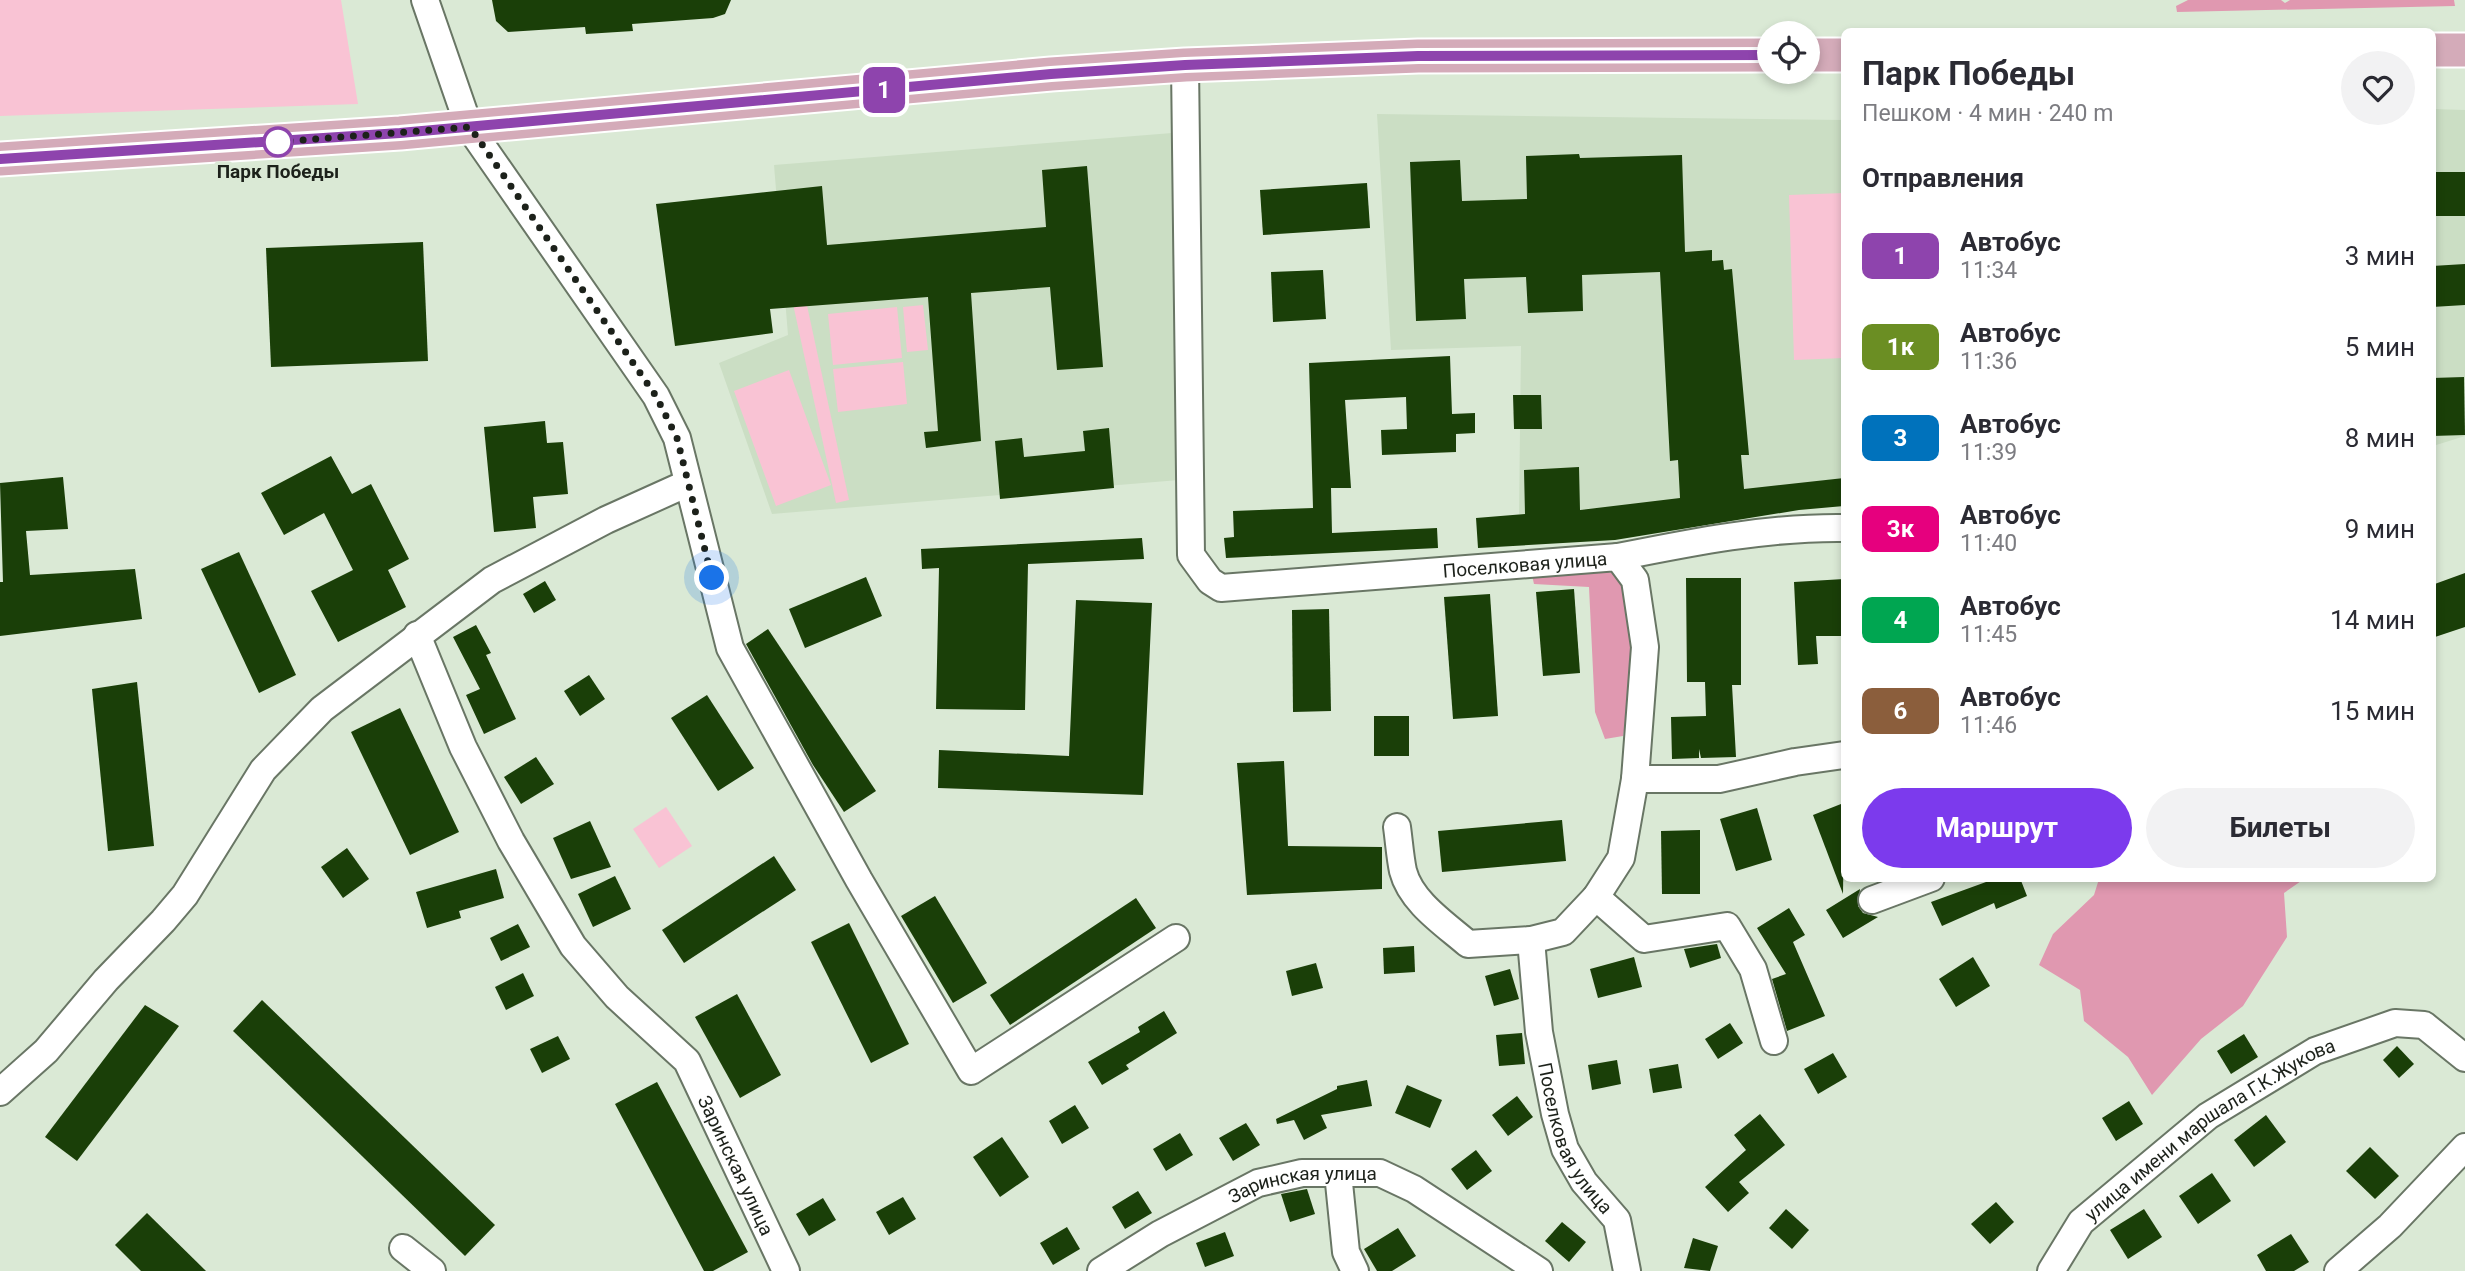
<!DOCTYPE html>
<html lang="ru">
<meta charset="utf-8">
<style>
body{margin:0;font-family:Roboto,sans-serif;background:#f2f2f3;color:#2b2b33;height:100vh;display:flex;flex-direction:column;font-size:26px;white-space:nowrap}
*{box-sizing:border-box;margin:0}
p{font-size:23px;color:#7c7c81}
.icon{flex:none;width:38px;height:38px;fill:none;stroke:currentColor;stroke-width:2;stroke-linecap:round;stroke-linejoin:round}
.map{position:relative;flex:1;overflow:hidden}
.details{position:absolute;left:1841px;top:28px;width:595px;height:854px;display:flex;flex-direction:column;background:#fff;border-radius:10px;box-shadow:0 4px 10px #0003}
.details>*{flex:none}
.badge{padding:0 14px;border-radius:10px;font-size:24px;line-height:46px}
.controls{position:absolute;left:1757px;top:21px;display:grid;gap:14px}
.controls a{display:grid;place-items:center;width:63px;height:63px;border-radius:50%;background:#fff;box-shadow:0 4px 10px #0003;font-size:35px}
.you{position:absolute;width:35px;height:35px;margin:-18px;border:5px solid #fff;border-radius:50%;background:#1a73e8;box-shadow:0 0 0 10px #1a73e833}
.map>.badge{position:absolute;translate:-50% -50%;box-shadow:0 0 0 4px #fff}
h2{padding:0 21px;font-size:26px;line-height:63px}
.round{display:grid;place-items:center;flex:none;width:74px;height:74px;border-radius:37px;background:#f2f2f3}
.headline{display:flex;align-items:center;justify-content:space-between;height:119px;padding:0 21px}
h1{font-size:33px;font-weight:700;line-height:52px}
.action{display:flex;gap:14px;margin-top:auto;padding:14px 21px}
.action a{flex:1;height:80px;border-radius:42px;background:#7c3aed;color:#fff;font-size:28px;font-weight:700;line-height:80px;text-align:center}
.action a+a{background:#f2f2f3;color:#2b2b33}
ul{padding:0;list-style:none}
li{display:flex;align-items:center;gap:21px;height:91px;padding:0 21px}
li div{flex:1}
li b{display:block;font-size:26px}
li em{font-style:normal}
li .badge{min-width:77px;font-weight:700;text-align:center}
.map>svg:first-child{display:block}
.built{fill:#cbdec4}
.green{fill:#f9c3d4}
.forest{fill:#e098b0}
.building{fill:#1a3f08}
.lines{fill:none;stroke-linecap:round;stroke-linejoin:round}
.minor-casing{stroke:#697665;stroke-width:30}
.major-casing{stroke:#fff;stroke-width:37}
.minor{stroke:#fff;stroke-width:26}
.major{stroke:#d4abb9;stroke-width:33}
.line-casing{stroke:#fff;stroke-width:16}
.line{stroke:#8e44ad;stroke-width:10}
.walk{stroke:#1c211a;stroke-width:7;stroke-dasharray:0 12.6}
.stop-dot{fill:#fff;stroke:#8e44ad;stroke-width:3.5}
.labels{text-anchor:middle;stroke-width:7;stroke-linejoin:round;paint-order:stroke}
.stop-label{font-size:19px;font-weight:bold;fill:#1c211a;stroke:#dae9d5}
.street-label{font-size:19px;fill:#1c211a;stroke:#dae9d5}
</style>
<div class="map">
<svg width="2465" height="1271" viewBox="0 0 2465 1271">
<rect width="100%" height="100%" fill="#dae9d5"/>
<g class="built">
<path d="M 2433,109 L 2465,110 L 2465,436 L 2433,446 Z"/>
<path d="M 1377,114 L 1844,120 L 1844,478 L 1611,507 L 1519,514 L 1521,346 L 1391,350 Z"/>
<path d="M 1172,133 L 1179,480 L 772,514 L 719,363 L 788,335 L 774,165 Z"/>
</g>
<g class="green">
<path d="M 0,0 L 341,0 L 358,104 L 0,116 Z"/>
<path d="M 1844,193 L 1844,358 L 1794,360 L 1789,195 Z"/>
<path d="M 800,273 L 849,500 L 836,503 L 787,276 Z"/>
<path d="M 923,305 L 928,350 L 907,352 L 903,307 Z"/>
<path d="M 897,307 L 902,358 L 833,365 L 828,314 Z"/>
<path d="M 903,362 L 907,404 L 838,412 L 833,369 Z"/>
<path d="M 789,370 L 831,485 L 776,506 L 734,391 Z"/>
<path d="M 666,807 L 692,846 L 659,868 L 633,829 Z"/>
</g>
<g class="forest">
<path d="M 2188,0 L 2281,0 L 2285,3 L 2290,0 L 2454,0 L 2455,6 L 2177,12 L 2176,6 Z"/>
<path d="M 1583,565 L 1619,575 C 1639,626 1633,683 1623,736 L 1605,739 L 1595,712 L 1589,587 L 1534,584 L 1531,571 Z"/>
<path d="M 2099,879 L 2304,879 L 2284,893 L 2287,937 L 2243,1006 L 2201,1039 L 2152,1095 L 2128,1057 L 2084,1021 L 2080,990 L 2039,965 L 2053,934 L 2094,895 Z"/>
</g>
<g class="building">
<path d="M 492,0 L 731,0 L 725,14 L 713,18 L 632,24 L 633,31 L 586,34 L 585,27 L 508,32 L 496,21 Z"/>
<path d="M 1579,154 L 1580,158 L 1682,155 L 1685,252 L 1712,250 L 1712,261 L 1723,260 L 1724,270 L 1732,269 L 1749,455 L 1741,455 L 1744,489 L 1844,478 L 1844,506 L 1799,510 L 1615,540 L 1478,548 L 1476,518 L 1525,514 L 1524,470 L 1579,467 L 1580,510 L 1680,498 L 1678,460 L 1670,461 L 1660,272 L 1582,275 L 1583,311 L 1528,313 L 1526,277 L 1464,279 L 1466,319 L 1416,321 L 1410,162 L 1460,160 L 1462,201 L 1527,199 L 1526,156 Z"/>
<path d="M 1087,166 L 1103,367 L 1057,370 L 1050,287 L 971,293 L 981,441 L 926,448 L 924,432 L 938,431 L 928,297 L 770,309 L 773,333 L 675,346 L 656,204 L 822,186 L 827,245 L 1046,227 L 1042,170 Z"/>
<rect x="2432" y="172" width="33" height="44"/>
<path d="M 1367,183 L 1370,228 L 1263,235 L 1260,190 Z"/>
<path d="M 423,242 L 428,361 L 271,367 L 266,248 Z"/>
<path d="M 2465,264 L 2465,305 L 2432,307 L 2432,266 Z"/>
<path d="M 1323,270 L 1326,319 L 1273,322 L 1271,272 Z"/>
<path d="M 1450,356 L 1452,414 L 1475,413 L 1475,433 L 1456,434 L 1456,452 L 1382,455 L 1381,430 L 1407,429 L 1406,397 L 1345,400 L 1351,488 L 1331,488 L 1332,533 L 1437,528 L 1438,548 L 1226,558 L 1224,538 L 1234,537 L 1233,511 L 1313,508 L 1309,363 Z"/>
<path d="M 2464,377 L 2465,435 L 2432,436 L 2432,378 Z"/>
<path d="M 1513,395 L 1541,395 L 1542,429 L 1514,429 Z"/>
<path d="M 545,421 L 547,443 L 563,442 L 568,494 L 533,497 L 536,528 L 494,532 L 484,427 Z"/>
<path d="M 1109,428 L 1114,488 L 1000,499 L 995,441 L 1022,438 L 1024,457 L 1085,451 L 1083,431 Z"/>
<path d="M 331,456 L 352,494 L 371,484 L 409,559 L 388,570 L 406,607 L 338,642 L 311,591 L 353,570 L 324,513 L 284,535 L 261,493 Z"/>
<path d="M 63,477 L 68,529 L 26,531 L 30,575 L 135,569 L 142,619 L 0,636 L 0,582 L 3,582 L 0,483 Z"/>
<path d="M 1142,538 L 1144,559 L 1028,564 L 1025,710 L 936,709 L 939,568 L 922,569 L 921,549 Z"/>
<path d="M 239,552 L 296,675 L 259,693 L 201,569 Z"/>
<path d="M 2465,573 L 2465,627 L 2432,638 L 2432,585 Z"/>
<path d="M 866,577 L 882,616 L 805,648 L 789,609 Z"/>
<path d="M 1686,578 L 1741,578 L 1741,685 L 1732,685 L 1736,757 L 1701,758 L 1699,749 L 1699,758 L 1672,759 L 1671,717 L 1706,716 L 1705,682 L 1687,682 Z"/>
<path d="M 1844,579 L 1844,636 L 1816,636 L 1818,664 L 1798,665 L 1794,582 Z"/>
<path d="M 545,581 L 556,600 L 534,613 L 523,594 Z"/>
<path d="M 1574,589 L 1580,673 L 1543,676 L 1536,592 Z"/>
<path d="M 1490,594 L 1498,716 L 1453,719 L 1444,597 Z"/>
<path d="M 1076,600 L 1152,603 L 1143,795 L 938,788 L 939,750 L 1069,756 Z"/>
<path d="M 1329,609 L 1331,711 L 1293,712 L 1292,610 Z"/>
<path d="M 476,625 L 491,653 L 486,655 L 516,719 L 484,734 L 466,695 L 480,689 L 453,637 Z"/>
<path d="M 768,629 L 876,791 L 844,812 L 813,765 L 746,644 Z"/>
<path d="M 589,675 L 605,699 L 580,716 L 564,691 Z"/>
<path d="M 137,682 L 154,846 L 108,851 L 92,689 Z"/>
<path d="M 707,695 L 754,768 L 718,791 L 671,718 Z"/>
<path d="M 400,708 L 459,832 L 410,855 L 351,732 Z"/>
<rect x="1374" y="716" width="35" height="40"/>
<path d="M 536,757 L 554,784 L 521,804 L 504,777 Z"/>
<path d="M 1284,761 L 1288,846 L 1382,847 L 1382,889 L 1247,895 L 1237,763 Z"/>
<path d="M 1841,804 L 1844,813 L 1843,894 L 1813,815 Z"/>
<path d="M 1757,808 L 1772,860 L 1736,871 L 1720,819 Z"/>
<path d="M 1562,820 L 1566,861 L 1442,872 L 1438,831 Z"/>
<path d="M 590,821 L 611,867 L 571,879 L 553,838 Z"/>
<path d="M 1700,830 L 1700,894 L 1662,894 L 1661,831 Z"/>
<path d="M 347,848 L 369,879 L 343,898 L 321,867 Z"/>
<path d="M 774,856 L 796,890 L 684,963 L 662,930 Z"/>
<path d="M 496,869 L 504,898 L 459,911 L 461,918 L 427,928 L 416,892 Z"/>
<path d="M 615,876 L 631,909 L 593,927 L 578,894 Z"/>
<path d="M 1997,878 L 2020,878 L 2027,896 L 1996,909 L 1994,903 L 1942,926 L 1931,902 Z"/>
<path d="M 1860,889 L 1858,906 L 1863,913 L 1878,917 L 1843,938 L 1826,910 Z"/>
<path d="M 935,896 L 987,983 L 953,1003 L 901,916 Z"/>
<path d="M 1136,898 L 1156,928 L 1010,1025 L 990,995 Z"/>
<path d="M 1789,908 L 1805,935 L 1793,942 L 1825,1016 L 1787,1031 L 1772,979 L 1786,974 L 1757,928 Z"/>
<path d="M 849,923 L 909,1044 L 871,1063 L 811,942 Z"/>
<path d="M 518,924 L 530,947 L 501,961 L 490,938 Z"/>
<path d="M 1717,944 L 1721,958 L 1690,968 L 1684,949 Z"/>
<path d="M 1414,946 L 1415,972 L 1384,974 L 1383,948 Z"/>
<path d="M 1634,957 L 1642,987 L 1598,998 L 1590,969 Z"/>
<path d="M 1973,957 L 1990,986 L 1956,1007 L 1939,979 Z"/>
<path d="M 1316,963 L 1323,988 L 1292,996 L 1286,971 Z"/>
<path d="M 1510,969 L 1519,999 L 1494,1006 L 1485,976 Z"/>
<path d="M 523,973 L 534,996 L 506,1010 L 495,987 Z"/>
<path d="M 737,994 L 781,1075 L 740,1098 L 695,1017 Z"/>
<path d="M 262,1000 L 495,1225 L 465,1256 L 233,1031 Z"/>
<path d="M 145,1005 L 179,1026 L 77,1161 L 45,1137 Z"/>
<path d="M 1164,1011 L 1177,1033 L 1126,1065 L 1129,1069 L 1102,1085 L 1088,1062 L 1140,1032 L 1138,1027 Z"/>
<path d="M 1730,1023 L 1743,1043 L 1718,1059 L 1705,1039 Z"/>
<path d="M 1522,1033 L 1525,1064 L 1499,1066 L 1496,1035 Z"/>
<path d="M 2244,1034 L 2258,1057 L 2231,1074 L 2217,1051 Z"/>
<path d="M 558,1036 L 570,1059 L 542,1073 L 530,1049 Z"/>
<path d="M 2397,1046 L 2414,1064 L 2399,1078 L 2383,1060 Z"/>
<path d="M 1833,1053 L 1847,1077 L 1818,1094 L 1804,1069 Z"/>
<path d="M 1617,1060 L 1621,1084 L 1592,1090 L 1588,1065 Z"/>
<path d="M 1678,1064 L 1682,1088 L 1653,1093 L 1649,1069 Z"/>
<path d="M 1367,1080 L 1372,1106 L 1321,1115 L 1327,1128 L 1304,1140 L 1294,1120 L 1277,1124 L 1276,1119 L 1337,1089 L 1337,1086 Z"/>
<path d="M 657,1082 L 748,1252 L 713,1271 L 704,1271 L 615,1104 Z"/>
<path d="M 1407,1085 L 1442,1100 L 1430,1128 L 1395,1113 Z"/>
<path d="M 1517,1096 L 1533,1117 L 1508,1136 L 1492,1115 Z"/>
<path d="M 2129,1101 L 2143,1124 L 2116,1141 L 2102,1118 Z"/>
<path d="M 1075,1105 L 1089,1128 L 1062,1144 L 1049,1121 Z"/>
<path d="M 1760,1114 L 1785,1145 L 1739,1182 L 1749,1193 L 1728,1212 L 1705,1187 L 1746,1150 L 1734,1135 Z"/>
<path d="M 2266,1115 L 2286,1142 L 2254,1167 L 2234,1140 Z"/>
<path d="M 1246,1123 L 1260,1145 L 1233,1161 L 1219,1138 Z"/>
<path d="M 1180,1133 L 1193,1155 L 1166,1171 L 1153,1149 Z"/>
<path d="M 1002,1137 L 1029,1177 L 1000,1197 L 973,1157 Z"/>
<path d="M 2370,1147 L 2399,1176 L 2375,1199 L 2346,1171 Z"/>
<path d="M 1476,1150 L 1492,1171 L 1467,1190 L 1451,1169 Z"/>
<path d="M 2212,1173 L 2231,1201 L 2198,1224 L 2179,1196 Z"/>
<path d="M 1307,1189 L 1315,1214 L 1290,1222 L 1281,1194 Z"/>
<path d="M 1138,1191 L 1152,1213 L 1125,1229 L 1112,1207 Z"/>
<path d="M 903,1197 L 916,1219 L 889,1235 L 876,1212 Z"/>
<path d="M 823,1198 L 836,1220 L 809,1236 L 796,1214 Z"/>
<path d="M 1996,1202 L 2014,1222 L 1990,1244 L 1971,1224 Z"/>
<path d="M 1786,1209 L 1809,1230 L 1792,1249 L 1769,1228 Z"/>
<path d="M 2144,1209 L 2162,1237 L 2128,1259 L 2110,1230 Z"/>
<path d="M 147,1213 L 206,1271 L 141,1271 L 115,1245 Z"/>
<path d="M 1562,1222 L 1586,1242 L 1569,1262 L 1545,1241 Z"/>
<path d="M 1067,1227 L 1080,1249 L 1053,1265 L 1040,1243 Z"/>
<path d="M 1398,1228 L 1416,1256 L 1392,1271 L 1377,1271 L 1364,1249 Z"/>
<path d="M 1225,1232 L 1234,1256 L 1205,1267 L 1196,1243 Z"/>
<path d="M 2291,1234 L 2309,1262 L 2294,1271 L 2266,1271 L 2257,1255 Z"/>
<path d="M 1693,1238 L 1718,1246 L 1710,1271 L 1684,1268 Z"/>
</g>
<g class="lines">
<g class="minor-casing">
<g id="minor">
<path d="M 425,0 L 469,127 L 656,396 L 677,438 L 730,648 L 859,880 L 971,1071 L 1176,938"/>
<path id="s1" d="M 1185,65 L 1191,555 L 1210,581 L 1221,588 L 1618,557 L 1635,580 L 1645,647 L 1635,779 L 1621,858 L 1596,897 L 1563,932 L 1531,940 L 1468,944 C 1445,924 1411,902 1403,871 C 1400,857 1399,841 1397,827"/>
<path d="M 1618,557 C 1693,542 1768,527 1844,528"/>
<path id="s2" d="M 417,635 L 463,747 L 511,841 L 573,946 L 617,997 L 687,1061 L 786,1271"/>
<path d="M 1635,779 L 1719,779 L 1795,762 L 1844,755"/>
<path d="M 1596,897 L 1644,939 L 1727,926 L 1753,969 L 1774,1041"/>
<path d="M 1872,900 L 1931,878"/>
<path id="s3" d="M 1531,940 L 1539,1032 L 1555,1114 L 1565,1149 L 1584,1182 L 1617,1220 L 1627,1271"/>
<path d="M 0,1092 L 46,1051 L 106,980 L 163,921 L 185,895 L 263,770 L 322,709 L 492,580 L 606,520 L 688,483"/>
<path d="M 1338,1173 L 1346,1252 L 1355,1271"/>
<path d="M 403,1248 L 432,1271"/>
<path id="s4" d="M 1101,1271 L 1160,1234 L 1258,1183 L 1302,1173 L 1380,1173 L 1414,1189 L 1539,1271"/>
<path id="s5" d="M 2051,1271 L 2081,1222 L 2208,1116 L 2315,1051 L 2395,1023 L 2424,1025 L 2465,1058"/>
<path d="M 2338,1271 L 2390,1226 L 2465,1147"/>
</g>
</g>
<g class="major-casing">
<g id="major">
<path d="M 2432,50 L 2465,50"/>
<path d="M 1808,55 L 1844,55"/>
<path d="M 0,159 L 400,133 L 1051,74 L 1185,65 L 1418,56 L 1769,55"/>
</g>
</g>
<use href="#minor" class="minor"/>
<use href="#major" class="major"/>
</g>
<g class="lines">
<g class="line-casing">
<path id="line" d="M 0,159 L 400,133 L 1051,74 L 1185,65 L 1418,56 L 1769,55"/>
</g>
<use href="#line" class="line"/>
<path class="walk" d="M 278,142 L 470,127 L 656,396 L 677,438 L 712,578"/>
</g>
<circle class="stop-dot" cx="278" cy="142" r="14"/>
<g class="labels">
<g class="stop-label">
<text x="278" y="178">Парк Победы</text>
</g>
<g class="street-label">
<text dy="7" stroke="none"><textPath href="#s1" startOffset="840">Поселковая улица</textPath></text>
<text dy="7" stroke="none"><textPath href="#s5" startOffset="217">улица имени маршала Г.К.Жукова</textPath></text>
<text dy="7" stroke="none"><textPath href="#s3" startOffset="206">Поселковая улица</textPath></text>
<text dy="7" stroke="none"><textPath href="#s2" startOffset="626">Заринская улица</textPath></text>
<text dy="7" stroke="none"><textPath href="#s4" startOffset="224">Заринская улица</textPath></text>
</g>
</g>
</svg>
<div class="controls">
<a><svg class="icon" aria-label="locate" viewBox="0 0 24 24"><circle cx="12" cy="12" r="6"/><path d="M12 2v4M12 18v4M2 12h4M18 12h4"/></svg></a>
</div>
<div class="you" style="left:712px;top:578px"></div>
<b class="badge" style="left:884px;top:90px;background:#8e44ad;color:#fff">1</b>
<section class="details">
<div class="headline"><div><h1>Парк Победы</h1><p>Пешком · 4 мин · 240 m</p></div><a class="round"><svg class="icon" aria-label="heart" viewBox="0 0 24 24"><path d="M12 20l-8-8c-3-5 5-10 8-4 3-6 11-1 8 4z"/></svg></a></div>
<h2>Отправления</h2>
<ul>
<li><span class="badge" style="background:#8e44ad;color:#fff">1</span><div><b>Автобус</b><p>11:34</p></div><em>3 мин</em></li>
<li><span class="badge" style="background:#6b8e23;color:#fff">1к</span><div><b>Автобус</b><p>11:36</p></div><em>5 мин</em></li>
<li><span class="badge" style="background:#0072bc;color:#fff">3</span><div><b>Автобус</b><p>11:39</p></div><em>8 мин</em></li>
<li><span class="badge" style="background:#e6007e;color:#fff">3к</span><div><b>Автобус</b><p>11:40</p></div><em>9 мин</em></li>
<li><span class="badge" style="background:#00a651;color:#fff">4</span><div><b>Автобус</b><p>11:45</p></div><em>14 мин</em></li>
<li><span class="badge" style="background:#8b5e3c;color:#fff">6</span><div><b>Автобус</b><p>11:46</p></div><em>15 мин</em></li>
</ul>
<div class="action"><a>Маршрут</a><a>Билеты</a></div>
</section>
</div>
